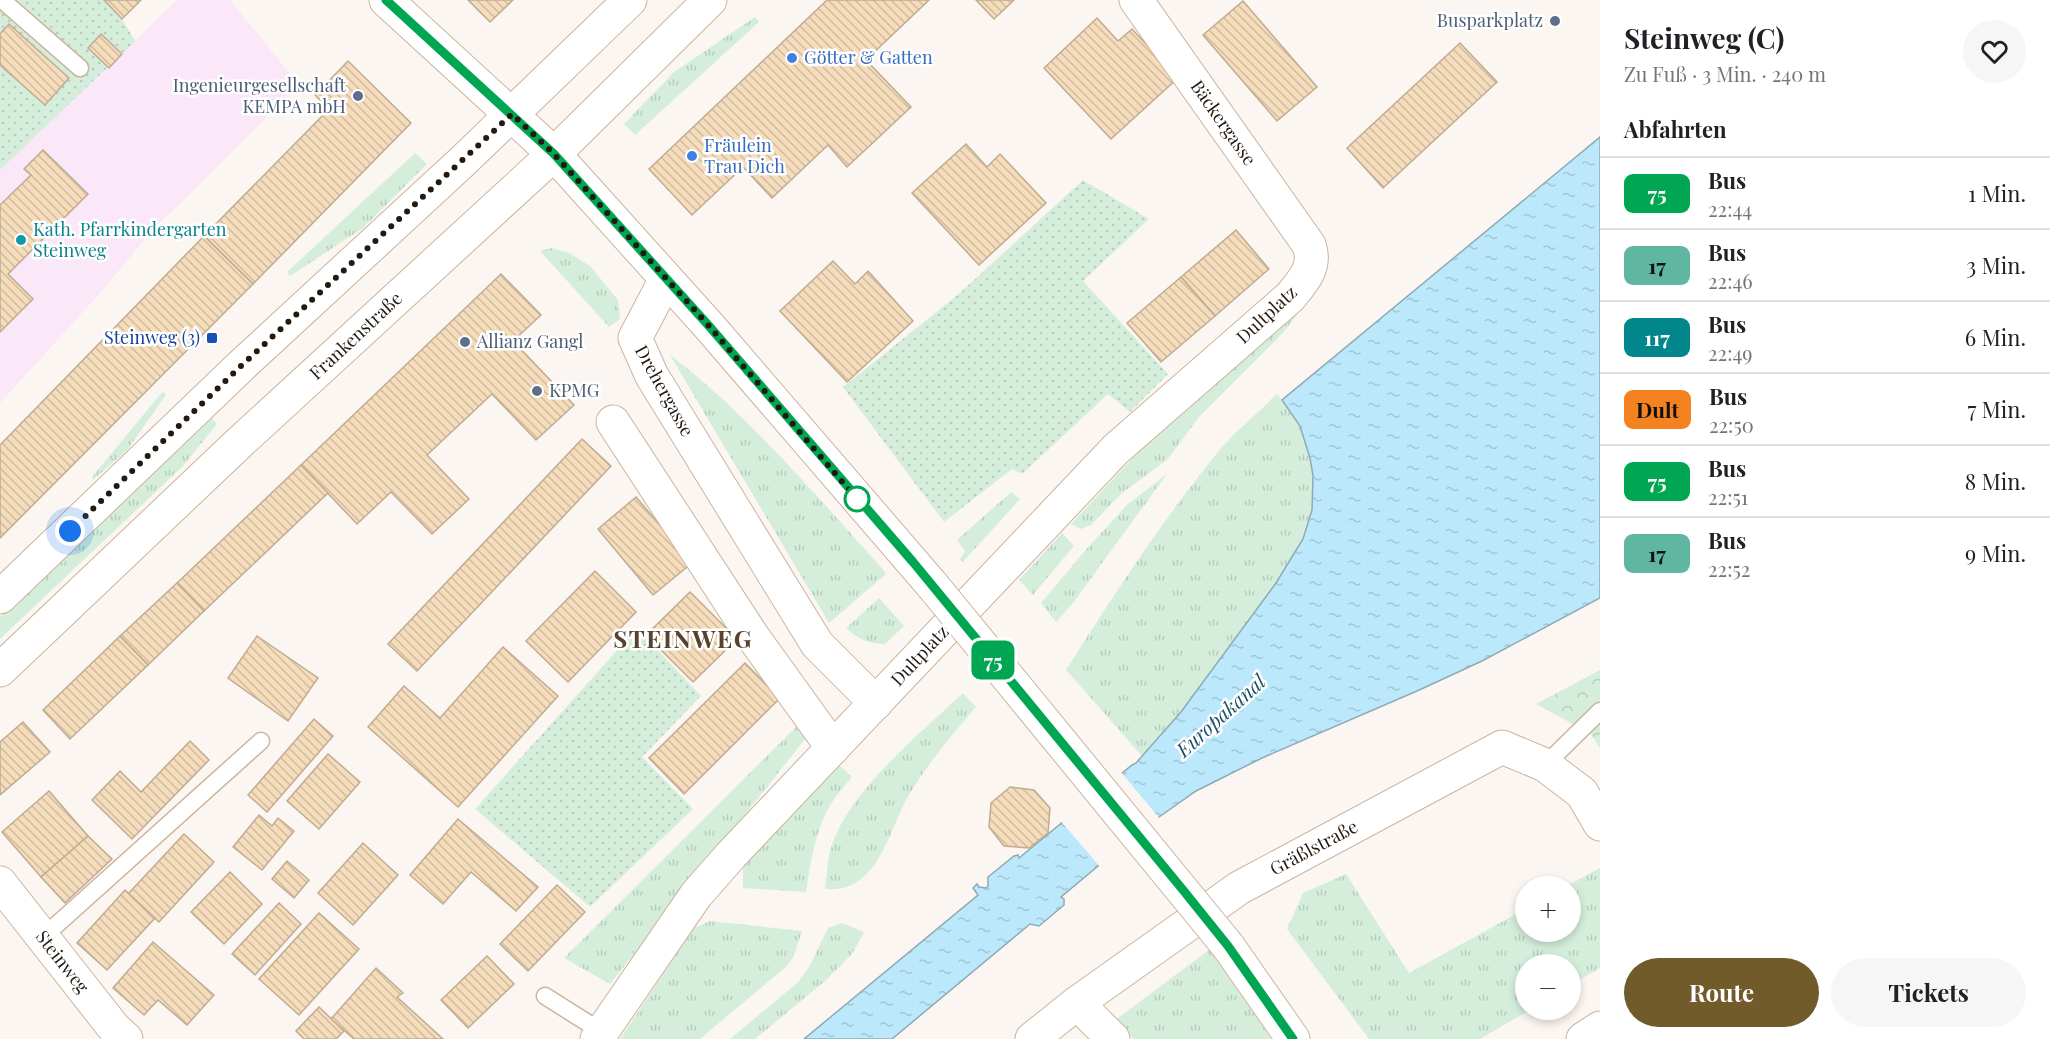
<!DOCTYPE html>
<html lang="de">
<meta charset="utf-8">
<style>
body{margin:0;font-family:"Playfair Display",serif;background:#f6f6f6;color:#202124;height:100vh;display:flex;flex-direction:column;font-size:22px;white-space:nowrap}
*{box-sizing:border-box;margin:0}
p{font-size:20px;color:#757577}
.icon{flex:none;width:33px;height:33px;fill:none;stroke:currentColor;stroke-width:2;stroke-linecap:round;stroke-linejoin:round}
.map{position:relative;flex:1;overflow:hidden}
.drawer{display:flex;flex-direction:column;background:#fff;width:450px}
.drawer>*{flex:none}
.badge{padding:0 12px;border-radius:9px;font-size:21px;line-height:39px}
.controls{position:absolute;left:1515px;top:876px;display:grid;gap:12px}
.controls a{display:grid;place-items:center;width:66px;height:66px;border-radius:50%;background:#fff;box-shadow:0 3px 9px #0003;font-size:30px}
.you{position:absolute;width:30px;height:30px;margin:-15px;border:4px solid #fff;border-radius:50%;background:#1a73e8;box-shadow:0 0 0 9px #1a73e833}
.map>.badge{position:absolute;translate:-50% -50%;box-shadow:0 0 0 3px #fff}
h2{padding:0 24px;font-size:22px;line-height:54px}
.round{display:grid;place-items:center;flex:none;width:63px;height:63px;border-radius:32px;background:#f6f6f6}
.summary{display:flex;align-items:center;justify-content:space-between;height:102px;padding:0 24px}
h1{font-size:28px;font-weight:700;line-height:45px}
.action{display:flex;gap:12px;margin-top:auto;padding:12px 24px}
.action a{flex:1;height:69px;border-radius:36px;background:#715b2b;color:#fff;font-size:24px;font-weight:700;line-height:69px;text-align:center}
.action a+a{background:#f6f6f6;color:#202124}
ul{padding:0;list-style:none}
li{display:flex;align-items:center;gap:18px;height:72px;padding:0 24px;border-top:2px solid #e0e0e0}
li div{flex:1}
li b{display:block;font-size:22px}
li em{font-style:normal}
li .badge{min-width:66px;font-weight:700;text-align:center}
main{display:flex;flex:1;min-height:0}
.map>svg:first-child{display:block}
.education{fill:#fae7f8}
.grass{fill:url(#grass-tufts)}
.park{fill:url(#park-crowns)}
.garden{fill:url(#garden-dots)}
.water{fill:url(#water-ripples);stroke:#8eaab5;stroke-width:1.5}
.pier{fill:#fcf6f2}
.building{fill:url(#building-back-hatch);stroke:#bfac92;stroke-width:1.5}
.lines{fill:none;stroke-linecap:round;stroke-linejoin:round}
.service-casing{stroke:#ccb49d;stroke-width:19}
.minor-casing{stroke:#ccb49d;stroke-width:35}
.tertiary-casing{stroke:#ccb49d;stroke-width:35}
.secondary-casing{stroke:#ccb49d;stroke-width:35}
.service{stroke:#fff;stroke-width:16}
.minor{stroke:#fff;stroke-width:33}
.tertiary{stroke:#fff;stroke-width:33}
.secondary{stroke:#fff;stroke-width:33}
.minor-bridge-casing{stroke:#ccb49d;stroke-width:35;stroke-linecap:butt}
.minor-bridge{stroke:#fff;stroke-width:33}
.line-casing{stroke:#fff;stroke-width:14}
.line{stroke:#00a651;stroke-width:9}
.walk{stroke:#221911;stroke-width:6;stroke-dasharray:0 10.8}
.service-dot{fill:#5c6f8a;stroke:#fff;stroke-width:2}
.shop-dot{fill:#3f7fe0;stroke:#fff;stroke-width:2}
.culture-dot{fill:#0f9aa8;stroke:#fff;stroke-width:2}
.transit-dot{fill:#1a4fb4;stroke:#fff;stroke-width:2}
.stop-dot{fill:#fff;stroke:#00a651;stroke-width:3}
.labels{text-anchor:middle;stroke-width:5;stroke-linejoin:round;paint-order:stroke}
.service-label{font-size:18px;fill:#4e5e75;stroke:#fff;text-anchor:end}
.shop-label{font-size:18px;fill:#366cbe;stroke:#fff;text-anchor:start}
.street-label{font-size:18px;fill:#221911;stroke:#fff}
.culture-label{font-size:18px;fill:#0d838f;stroke:#fff;text-anchor:start}
.transit-label{font-size:18px;fill:#164399;stroke:#fff;text-anchor:end}
.water-label{font-size:20px;font-style:italic;fill:#185165;stroke:#fff}
.district-label{font-size:24px;font-weight:bold;letter-spacing:1.5px;fill:#57422e;stroke:#fff}
</style>
<main>
<div class="map">
<svg width="1600" height="1039" viewBox="0 0 1600 1039">
<defs>
<pattern id="grass-tufts" width="24" height="20" patternUnits="userSpaceOnUse" patternTransform="scale(1.5)"><rect width="24" height="20" fill="#d5eedc"/><path d="M3 7l-1-3M5 7V3M7 7l1-3M15 17l-1-3M17 17v-4M19 17l1-3" fill="none" stroke="#b7ccbc"/></pattern>
<pattern id="park-crowns" width="20" height="18" patternUnits="userSpaceOnUse" patternTransform="scale(1.5)"><rect width="20" height="18" fill="#d5eedc"/><path d="M2 6a3 3 0 1 1 6 0M12 15a3 3 0 1 1 6 0" fill="none" stroke="#b7ccbc"/></pattern>
<pattern id="garden-dots" width="8" height="8" patternUnits="userSpaceOnUse" patternTransform="scale(1.5)"><rect width="8" height="8" fill="#d5eedc"/><path d="M2 2h.1M6 6h.1" fill="none" stroke="#b7ccbc" stroke-width="1.8" stroke-linecap="round"/></pattern>
<pattern id="water-ripples" width="26" height="14" patternUnits="userSpaceOnUse" patternTransform="scale(1.5)"><rect width="26" height="14" fill="#bce8fb"/><path d="M2 4q2-2 4 0t4 0M15 11q2-2 4 0t4 0" fill="none" stroke="#a1c6d6"/></pattern>
<pattern id="building-back-hatch" width="6" height="6" patternUnits="userSpaceOnUse" patternTransform="scale(1.5)"><rect width="6" height="6" fill="#f5dcba"/><path d="M-1 5l2 2M0 0l6 6M5-1l2 2" fill="none" stroke="#d2bc9f"/></pattern>
</defs>
<rect width="100%" height="100%" fill="#fcf6f2"/>
<path class="education" d="M 177,0 L 230,0 L 299,85 L 151,232 L 100,293 L 0,403 L 0,170 Z"/>
<g class="grass">
<path d="M 755,17 L 759,22 L 635,135 L 624,124 L 674,72 Z"/>
<path d="M 415,153 L 427,164 L 363,228 L 290,276 L 287,272 Z"/>
<path d="M 552,248 L 569,253 L 590,266 L 618,300 L 620,319 L 609,327 L 540,251 Z"/>
<path d="M 1298,314 L 1281,335 L 1199,417 L 1167,460 L 1122,493 L 1091,525 L 1081,529 L 1071,524 L 1142,448 L 1230,367 Z"/>
<path d="M 670,355 C 749,415 815,495 882,568 L 886,574 L 829,623 Z"/>
<path d="M 163,391 L 166,395 L 128,449 L 93,480 L 92,477 Z"/>
<path d="M 1277,394 C 1312,433 1324,490 1303,539 C 1291,568 1260,604 1241,630 C 1221,657 1202,685 1181,711 C 1169,727 1154,741 1142,756 L 1066,670 C 1114,594 1164,518 1221,448 C 1238,429 1259,412 1277,394 Z"/>
<path d="M 212,418 L 217,424 L 183,466 L 0,639 L 0,617 Z"/>
<path d="M 1167,474 L 1073,603 L 1056,622 L 1041,603 L 1089,546 L 1128,504 Z"/>
<path d="M 1011,492 L 1020,499 L 963,562 L 960,559 L 965,551 L 957,540 Z"/>
<path d="M 1062,533 L 1074,546 L 1033,595 L 1019,580 Z"/>
<path d="M 879,598 L 904,626 L 885,644 C 868,644 858,639 846,628 Z"/>
<path d="M 963,693 L 976,707 C 952,735 928,763 909,795 C 888,830 879,894 825,889 C 827,876 827,861 831,848 C 849,790 920,734 963,693 Z"/>
<path d="M 798,725 L 806,738 L 610,984 L 564,958 Z"/>
<path d="M 839,765 L 852,777 C 845,786 836,795 831,804 C 815,830 811,862 806,892 L 743,888 L 743,867 Z"/>
<path d="M 1600,868 L 1600,968 L 1571,985 L 1570,964 L 1526,964 L 1526,1010 L 1530,1010 L 1480,1039 L 1369,1039 L 1287,929 L 1303,893 L 1346,874 L 1409,973 L 1525,909 L 1526,932 L 1570,932 L 1570,886 L 1566,886 Z"/>
<path d="M 710,921 L 802,931 L 793,958 L 787,966 L 700,1039 L 620,1039 L 694,928 Z"/>
<path d="M 842,923 L 864,932 L 852,954 L 826,980 L 755,1039 L 730,1039 L 798,982 L 809,967 L 828,928 Z"/>
<path d="M 1210,949 L 1271,1039 L 1134,1039 L 1114,1021 Z"/>
</g>
<path class="park" d="M 1600,670 L 1600,748 L 1591,734 L 1536,704 Z"/>
<g class="garden">
<path d="M 0,0 L 104,0 L 122,19 L 135,41 L 0,170 Z"/>
<path d="M 1083,180 L 1149,219 L 1083,281 L 1168,374 L 1130,412 L 1108,394 L 1022,474 L 1012,469 L 944,522 L 843,387 L 960,293 Z"/>
<path d="M 637,628 L 701,696 L 642,757 L 693,809 L 590,907 L 475,809 Z"/>
</g>
<path class="water" d="M 1600,137 L 1600,598 L 1482,661 L 1417,691 L 1262,758 L 1196,791 L 1145,827 L 1061,897 L 1064,899 L 1064,905 L 1039,926 L 1030,924 L 892,1039 L 804,1039 L 978,895 L 973,888 L 977,884 L 979,887 L 986,888 L 988,886 L 988,877 L 1014,856 L 1018,855 L 1019,858 L 1132,765 L 1136,763 L 1181,712 L 1276,583 L 1303,539 L 1312,510 L 1313,476 L 1310,458 L 1300,426 L 1282,400 Z"/>
<path class="pier" d="M 1120,771 L 1160,819 L 1101,868 L 1060,820 Z"/>
<g class="building">
<path d="M 104,0 L 141,0 L 122,19 Z"/>
<path d="M 468,0 L 513,0 L 490,22 Z"/>
<path d="M 827,0 L 929,0 L 866,60 L 911,107 L 847,167 L 828,145 L 772,198 L 743,167 L 692,215 L 649,169 Z"/>
<path d="M 976,0 L 1014,0 L 994,19 Z"/>
<path d="M 1243,1 L 1317,87 L 1277,121 L 1203,35 Z"/>
<path d="M 1097,18 L 1118,41 L 1132,29 L 1178,78 L 1111,139 L 1044,68 Z"/>
<path d="M 9,24 L 69,78 L 45,105 L 0,65 L 0,34 Z"/>
<path d="M 101,34 L 122,54 L 109,68 L 88,48 Z"/>
<path d="M 1460,43 L 1497,82 L 1383,188 L 1347,148 Z"/>
<path d="M 348,61 L 411,123 L 253,284 L 204,236 L 329,109 L 315,95 Z"/>
<path d="M 966,144 L 987,167 L 1000,154 L 1046,203 L 979,265 L 912,193 Z"/>
<path d="M 43,150 L 88,194 L 8,274 L 33,299 L 0,332 L 0,205 L 31,175 L 24,169 Z"/>
<path d="M 1236,230 L 1269,269 L 1215,316 L 1181,277 Z"/>
<path d="M 204,236 L 253,284 L 0,538 L 0,445 Z"/>
<path d="M 833,261 L 855,284 L 868,271 L 913,321 L 847,382 L 780,311 Z"/>
<path d="M 501,274 L 541,315 L 513,341 L 574,405 L 536,440 L 492,394 L 427,455 L 469,499 L 432,534 L 391,492 L 357,524 L 301,465 Z"/>
<path d="M 1181,277 L 1215,316 L 1161,362 L 1127,323 Z"/>
<path d="M 582,439 L 611,466 L 417,671 L 388,644 Z"/>
<path d="M 301,465 L 328,493 L 204,611 L 177,583 Z"/>
<path d="M 636,497 L 692,563 L 653,595 L 598,529 Z"/>
<path d="M 595,571 L 636,612 L 568,682 L 526,641 Z"/>
<path d="M 177,583 L 204,611 L 148,665 L 120,636 Z"/>
<path d="M 690,592 L 737,639 L 693,682 L 646,635 Z"/>
<path d="M 120,636 L 148,665 L 70,739 L 43,710 Z"/>
<path d="M 257,636 L 318,678 L 288,721 L 228,678 Z"/>
<path d="M 503,647 L 558,696 L 458,807 L 368,727 L 404,686 L 440,718 Z"/>
<path d="M 745,663 L 780,698 L 684,794 L 649,758 Z"/>
<path d="M 314,719 L 333,736 L 267,812 L 248,795 Z"/>
<path d="M 23,722 L 50,752 L 0,795 L 0,742 Z"/>
<path d="M 190,741 L 209,760 L 132,839 L 92,800 L 120,771 L 141,792 Z"/>
<path d="M 328,754 L 360,782 L 319,829 L 287,801 Z"/>
<path d="M 1010,787 L 1034,790 L 1050,808 L 1048,833 L 1029,848 L 1004,846 L 989,827 L 991,803 Z"/>
<path d="M 49,791 L 88,836 L 41,877 L 2,832 Z"/>
<path d="M 259,815 L 272,826 L 278,818 L 294,831 L 262,870 L 233,847 Z"/>
<path d="M 458,819 L 538,887 L 516,911 L 471,872 L 443,904 L 410,875 Z"/>
<path d="M 184,834 L 214,862 L 159,922 L 128,894 Z"/>
<path d="M 88,836 L 112,859 L 65,903 L 41,877 Z"/>
<path d="M 363,843 L 398,875 L 353,925 L 318,893 Z"/>
<path d="M 287,861 L 309,880 L 294,898 L 272,879 Z"/>
<path d="M 230,872 L 262,904 L 224,944 L 191,912 Z"/>
<path d="M 557,885 L 585,912 L 528,971 L 500,944 Z"/>
<path d="M 125,890 L 155,918 L 107,970 L 77,943 Z"/>
<path d="M 279,903 L 301,924 L 255,975 L 232,954 Z"/>
<path d="M 319,913 L 359,949 L 299,1015 L 259,979 Z"/>
<path d="M 153,942 L 214,995 L 187,1025 L 158,1000 L 144,1015 L 113,988 Z"/>
<path d="M 487,956 L 514,984 L 468,1028 L 441,1000 Z"/>
<path d="M 376,968 L 403,993 L 397,997 L 443,1039 L 354,1039 L 331,1019 Z"/>
<path d="M 319,1007 L 344,1031 L 336,1039 L 304,1039 L 296,1031 Z"/>
</g>
<g class="lines">
<g class="service-casing">
<g id="service">
<path d="M 2,0 L 80,68"/>
<path d="M 1545,765 L 1600,711"/>
<path d="M 43,937 L 261,741"/>
<path d="M 545,996 L 602,1032"/>
</g>
</g>
<g class="minor-casing">
<g id="minor">
<path d="M 554,154 L 709,326 L 933,586"/>
<path d="M 666,279 L 635,338 L 652,376 L 817,644 L 876,703"/>
<path d="M 613,422 L 753,637 L 833,748"/>
<path d="M 0,883 L 114,1028 L 126,1039"/>
<path d="M 1228,946 L 1293,1039"/>
<path d="M 1077,1003 L 1113,1039"/>
<path d="M 597,1039 L 696,895 L 732,854 L 1116,449 L 1290,297 C 1303,281 1317,267 1309,245 L 1136,0"/>
<path d="M 1032,1039 L 1077,1003 L 1239,888 L 1502,747 L 1545,765 L 1582,793 L 1600,824"/>
<path d="M 1583,1039 L 1600,1028"/>
</g>
</g>
<g class="tertiary-casing">
<path id="tertiary" d="M 386,0 L 554,154"/>
</g>
<g class="secondary-casing">
<g id="secondary">
<path d="M 0,597 L 242,365 L 463,161 L 630,0"/>
<path d="M 0,670 L 238,444 L 554,154 L 710,0"/>
</g>
</g>
<use href="#service" class="service"/>
<use href="#minor" class="minor"/>
<use href="#tertiary" class="tertiary"/>
<use href="#secondary" class="secondary"/>
<g class="minor-bridge-casing">
<path id="minor-bridge" d="M 933,586 L 1228,946"/>
</g>
<use href="#minor-bridge" class="minor-bridge"/>
</g>
<g class="lines">
<g class="line-casing">
<path id="line" d="M 386,0 L 554,154 L 709,326 L 913,562 L 1183,890 L 1228,946 L 1293,1039"/>
</g>
<use href="#line" class="line"/>
<path class="walk" d="M 70,531 L 242,365 L 512,114 L 554,154 L 709,326 L 857,499"/>
</g>
<g class="service-dot">
<circle cx="1555" cy="21" r="6"/>
<circle cx="358" cy="96" r="6"/>
<circle cx="465" cy="342" r="6"/>
<circle cx="537" cy="391" r="6"/>
</g>
<g class="shop-dot">
<circle cx="792" cy="58" r="6"/>
<circle cx="692" cy="156" r="6"/>
</g>
<circle class="culture-dot" cx="21" cy="240" r="6"/>
<rect class="transit-dot" x="206" y="332" width="12" height="12" rx="3"/>
<circle class="stop-dot" cx="857" cy="499" r="12"/>
<g class="labels">
<g class="service-label">
<text x="1543" y="27">Busparkplatz</text>
<text x="346" y="92">Ingenieurgesellschaft<tspan x="346" dy="21">KEMPA mbH</tspan></text>
<text x="477" y="348" text-anchor="start">Allianz Gangl</text>
<text x="549" y="397" text-anchor="start">KPMG</text>
</g>
<g class="shop-label">
<text x="804" y="64">Götter &amp; Gatten</text>
<text x="704" y="152">Fräulein<tspan x="704" dy="21">Trau Dich</tspan></text>
</g>
<g class="street-label">
<text transform="translate(1223 123) rotate(55)" y="6">Bäckergasse</text>
<text transform="translate(1267 315) rotate(-43)" y="6">Dultplatz</text>
<text transform="translate(356 336) rotate(-43)" y="6">Frankenstraße</text>
<text transform="translate(664 391) rotate(61)" y="6">Drehergasse</text>
<text transform="translate(920 656) rotate(-47)" y="6">Dultplatz</text>
<text transform="translate(1314 848) rotate(-28)" y="6">Gräßlstraße</text>
<text transform="translate(62 962) rotate(52)" y="6">Steinweg</text>
</g>
<g class="culture-label">
<text x="33" y="236">Kath. Pfarrkindergarten<tspan x="33" dy="21">Steinweg</tspan></text>
</g>
<g class="transit-label">
<text x="200" y="344">Steinweg (3)</text>
</g>
<g class="water-label">
<text transform="translate(1221 716) rotate(-42)" y="7">Europakanal</text>
</g>
<g class="district-label">
<text x="683" y="648">STEINWEG</text>
</g>
</g>
</svg>
<div class="controls">
<a>+</a>
<a>−</a>
</div>
<div class="you" style="left:70px;top:531px"></div>
<b class="badge" style="left:993px;top:660px;background:#00a651;color:#fff">75</b>
</div>
<section class="drawer">
<div class="summary"><div><h1>Steinweg (C)</h1><p>Zu Fuß · 3 Min. · 240 m</p></div><a class="round"><svg class="icon" aria-label="heart" viewBox="0 0 24 24"><path d="M12 20l-8-8c-3-5 5-10 8-4 3-6 11-1 8 4z"/></svg></a></div>
<h2>Abfahrten</h2>
<ul>
<li><span class="badge" style="background:#00a651;color:#fff">75</span><div><b>Bus</b><p>22:44</p></div><em>1 Min.</em></li>
<li><span class="badge" style="background:#5fb7a1;color:#111">17</span><div><b>Bus</b><p>22:46</p></div><em>3 Min.</em></li>
<li><span class="badge" style="background:#00868b;color:#fff">117</span><div><b>Bus</b><p>22:49</p></div><em>6 Min.</em></li>
<li><span class="badge" style="background:#f58220;color:#111">Dult</span><div><b>Bus</b><p>22:50</p></div><em>7 Min.</em></li>
<li><span class="badge" style="background:#00a651;color:#fff">75</span><div><b>Bus</b><p>22:51</p></div><em>8 Min.</em></li>
<li><span class="badge" style="background:#5fb7a1;color:#111">17</span><div><b>Bus</b><p>22:52</p></div><em>9 Min.</em></li>
</ul>
<div class="action"><a>Route</a><a>Tickets</a></div>
</section>
</main>
